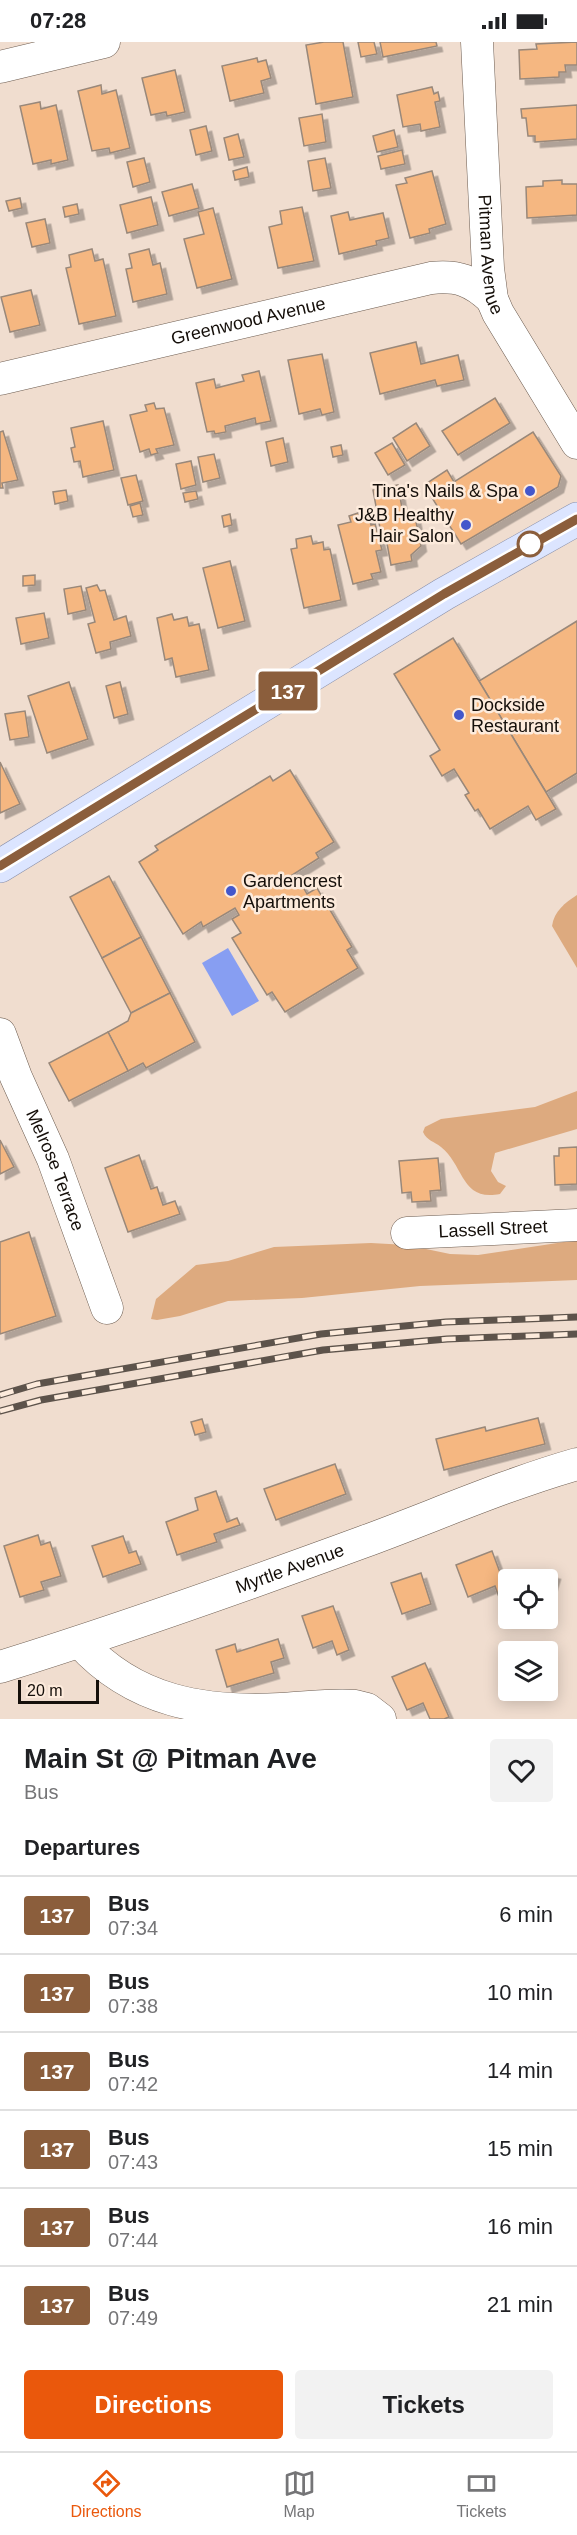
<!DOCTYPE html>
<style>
body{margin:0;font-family:Helvetica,sans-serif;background:#f2f2f2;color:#202124;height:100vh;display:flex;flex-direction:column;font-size:22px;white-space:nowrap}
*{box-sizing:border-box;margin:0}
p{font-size:20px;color:#757577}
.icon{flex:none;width:33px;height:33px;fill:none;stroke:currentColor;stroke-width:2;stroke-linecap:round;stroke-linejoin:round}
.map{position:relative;height:1677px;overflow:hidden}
.drawer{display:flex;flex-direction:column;background:#fff;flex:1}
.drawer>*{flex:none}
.badge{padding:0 12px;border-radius:4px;font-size:21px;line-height:39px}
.buttons{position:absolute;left:498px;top:1527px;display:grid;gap:12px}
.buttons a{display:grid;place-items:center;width:60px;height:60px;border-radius:6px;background:#fff;box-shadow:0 3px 15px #0003;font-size:30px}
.scale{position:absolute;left:18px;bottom:15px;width:81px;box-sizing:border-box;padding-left:6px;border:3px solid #150f0a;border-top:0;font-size:16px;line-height:21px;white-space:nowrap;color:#150f0a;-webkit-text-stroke:4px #fdebdc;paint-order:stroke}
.map>.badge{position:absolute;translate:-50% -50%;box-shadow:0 0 0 3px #fff}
h2{padding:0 24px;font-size:22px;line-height:54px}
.round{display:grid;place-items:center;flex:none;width:63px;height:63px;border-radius:6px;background:#f2f2f2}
.headline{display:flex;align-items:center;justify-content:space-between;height:102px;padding:0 24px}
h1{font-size:28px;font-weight:600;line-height:45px}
.cta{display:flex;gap:12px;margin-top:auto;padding:12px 24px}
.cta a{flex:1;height:69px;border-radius:6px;background:#ea580c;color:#fff;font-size:24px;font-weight:600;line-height:69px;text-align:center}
.cta a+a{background:#f2f2f2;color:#202124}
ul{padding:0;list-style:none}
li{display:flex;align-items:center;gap:18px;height:78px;padding:0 24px;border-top:2px solid #e0e0e0}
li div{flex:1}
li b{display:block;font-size:22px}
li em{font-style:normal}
li .badge{min-width:66px;font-weight:700;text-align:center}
.status{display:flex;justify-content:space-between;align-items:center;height:42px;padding:0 30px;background:#fff;direction:ltr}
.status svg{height:16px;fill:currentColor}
.dock{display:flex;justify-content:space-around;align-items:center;height:84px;border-top:2px solid #e0e0e0;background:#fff;font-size:16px;color:#757577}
.dock a{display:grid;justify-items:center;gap:3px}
.dock .active{color:#ea580c}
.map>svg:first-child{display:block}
.green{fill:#ddaa7f}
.water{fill:#879ef2}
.building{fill:#f5b781;stroke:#99887a;stroke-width:1.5;filter:url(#shadow)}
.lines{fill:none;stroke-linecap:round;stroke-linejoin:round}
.minor-casing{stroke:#6c5c50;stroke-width:33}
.primary-casing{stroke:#878ea9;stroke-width:34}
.minor{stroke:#fff;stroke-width:32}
.primary{stroke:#dce5ff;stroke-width:33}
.rail-casing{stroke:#5d534b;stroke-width:7}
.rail{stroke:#fdebdc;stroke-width:4.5;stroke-dasharray:14;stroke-linecap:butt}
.line-casing{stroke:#fff;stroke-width:14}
.line{stroke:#8b5e3c;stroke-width:9}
.poi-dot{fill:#4357cb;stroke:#fdebdc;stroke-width:2}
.stop-dot{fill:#fff;stroke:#8b5e3c;stroke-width:3}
.labels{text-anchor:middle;stroke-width:5;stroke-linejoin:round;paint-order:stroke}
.street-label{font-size:18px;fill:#150f0a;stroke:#fdebdc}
.poi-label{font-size:18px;fill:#150f0a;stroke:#fdebdc;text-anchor:end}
</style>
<div class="status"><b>07:28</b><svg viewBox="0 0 49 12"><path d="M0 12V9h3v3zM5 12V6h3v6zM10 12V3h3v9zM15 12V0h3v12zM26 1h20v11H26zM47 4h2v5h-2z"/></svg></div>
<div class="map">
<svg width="577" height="1677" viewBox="0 0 577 1677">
<defs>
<filter id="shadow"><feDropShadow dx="5.5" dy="5.5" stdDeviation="0" flood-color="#0004"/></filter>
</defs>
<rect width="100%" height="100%" fill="#f0ddcf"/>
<g class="green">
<path d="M 577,853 L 577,926 L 552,884 C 554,869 565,861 577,853 Z"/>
<path d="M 577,1049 L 577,1087 L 495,1111 L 491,1129 L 498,1140 L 506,1144 L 500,1152 C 461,1160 464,1123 441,1105 C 434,1099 427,1099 423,1090 L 425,1085 L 441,1077 L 535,1065 Z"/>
<path d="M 577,1198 L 577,1238 L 420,1244 L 302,1256 L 228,1259 L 180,1274 L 157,1278 L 151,1277 L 156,1257 L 196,1223 L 228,1219 L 274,1205 L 371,1201 L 407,1203 L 450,1212 L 478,1213 Z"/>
</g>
<path class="water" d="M 228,906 L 259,959 L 232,974 L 202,921 Z"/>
<g class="building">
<path d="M 324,0 L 343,0 L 353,55 L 316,62 L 306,3 Z"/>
<path d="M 358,0 L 374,0 L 377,12 L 361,15 Z"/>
<path d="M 380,0 L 436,0 L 437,4 L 383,15 Z"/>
<path d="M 577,0 L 577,23 L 565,23 L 566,30 L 559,30 L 559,35 L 520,37 L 519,8 L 537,7 L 536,2 Z"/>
<path d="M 257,16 L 258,20 L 266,18 L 271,36 L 261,39 L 264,51 L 230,59 L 222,24 Z"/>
<path d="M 175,28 L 185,70 L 167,74 L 166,70 L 151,73 L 142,36 Z"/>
<path d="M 101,43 L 102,52 L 116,48 L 130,106 L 110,111 L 109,106 L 92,109 L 78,49 Z"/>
<path d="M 432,45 L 434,52 L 438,50 L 440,59 L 435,60 L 440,85 L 421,89 L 420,82 L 403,85 L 397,53 Z"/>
<path d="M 40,60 L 41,67 L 56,63 L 68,118 L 51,122 L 51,118 L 33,122 L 20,64 Z"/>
<path d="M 577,63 L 577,97 L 535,100 L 535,94 L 528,94 L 526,76 L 522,76 L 521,67 Z"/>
<path d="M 322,72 L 326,100 L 304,104 L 299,76 Z"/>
<path d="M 206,84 L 212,109 L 196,113 L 190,88 Z"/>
<path d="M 394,88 L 398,105 L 377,110 L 373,94 Z"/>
<path d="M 238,92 L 244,115 L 229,118 L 224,96 Z"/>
<path d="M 402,108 L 405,122 L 381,127 L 378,114 Z"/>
<path d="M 144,116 L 150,140 L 133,145 L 127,120 Z"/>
<path d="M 325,116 L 331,146 L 313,149 L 308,119 Z"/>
<path d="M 247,125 L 249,135 L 235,138 L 233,129 Z"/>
<path d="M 432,129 L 446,182 L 429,187 L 430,191 L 410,196 L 396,143 L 407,141 L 405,136 Z"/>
<path d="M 562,138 L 562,142 L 577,142 L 577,173 L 527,176 L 526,145 L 543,144 L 543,139 Z"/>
<path d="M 192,142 L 199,166 L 169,174 L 162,150 Z"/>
<path d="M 151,155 L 158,183 L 127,191 L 120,163 Z"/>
<path d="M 20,156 L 22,166 L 9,169 L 6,159 Z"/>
<path d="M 77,162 L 79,172 L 65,175 L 63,165 Z"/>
<path d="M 302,165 L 314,219 L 278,226 L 269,185 L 282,182 L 280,169 Z"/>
<path d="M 213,166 L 232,237 L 197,246 L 184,197 L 204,192 L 198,170 Z"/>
<path d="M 348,170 L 350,178 L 383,171 L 389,196 L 376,199 L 377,203 L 339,212 L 331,174 Z"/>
<path d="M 45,177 L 50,201 L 32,205 L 26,181 Z"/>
<path d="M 92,207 L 95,219 L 103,217 L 116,274 L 79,282 L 66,226 L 71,225 L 69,213 Z"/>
<path d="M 149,207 L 153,223 L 160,221 L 167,252 L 133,260 L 126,227 L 132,226 L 129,212 Z"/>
<path d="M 31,248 L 40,283 L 10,290 L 1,255 Z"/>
<path d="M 416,300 L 421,322 L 458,313 L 464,338 L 437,344 L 435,338 L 380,352 L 370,311 Z"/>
<path d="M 322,312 L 334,370 L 322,373 L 320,367 L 299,372 L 288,318 Z"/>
<path d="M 259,329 L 271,379 L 256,382 L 255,376 L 225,384 L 226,390 L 215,392 L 214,389 L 207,390 L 196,341 L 214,337 L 216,346 L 244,339 L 242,333 Z"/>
<path d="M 495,356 L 510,381 L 458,413 L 442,389 Z"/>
<path d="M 154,361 L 156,367 L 164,366 L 174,403 L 156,407 L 158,411 L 151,413 L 149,407 L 140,410 L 130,373 L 147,369 L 145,363 Z"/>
<path d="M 103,379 L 114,428 L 83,435 L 80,419 L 74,420 L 71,406 L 75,405 L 71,386 Z"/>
<path d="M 416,381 L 430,404 L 407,419 L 393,396 Z"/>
<path d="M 3,389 L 18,438 L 2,441 L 3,446 L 0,446 L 0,390 Z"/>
<path d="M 533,390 L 561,434 L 558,445 L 461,502 L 424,443 L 447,428 L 454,440 Z"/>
<path d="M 283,396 L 288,420 L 271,424 L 266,400 Z"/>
<path d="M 392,401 L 405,423 L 388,433 L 375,411 Z"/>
<path d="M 341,403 L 343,413 L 333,415 L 331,405 Z"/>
<path d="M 214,412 L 220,436 L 203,440 L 198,415 Z"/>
<path d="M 191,419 L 196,443 L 181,447 L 176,422 Z"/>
<path d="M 136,433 L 143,459 L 128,463 L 121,436 Z"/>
<path d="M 398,443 L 403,472 L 414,470 L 421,504 L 411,513 L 412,519 L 391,523 L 386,496 L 382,497 L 373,448 Z"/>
<path d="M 66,448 L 68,459 L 55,462 L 53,450 Z"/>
<path d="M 196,449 L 198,457 L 185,460 L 183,451 Z"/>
<path d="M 140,461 L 143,473 L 133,475 L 130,464 Z"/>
<path d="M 358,471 L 360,477 L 369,475 L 371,483 L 375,482 L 382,508 L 376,509 L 381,530 L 371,532 L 373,537 L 353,542 L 338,483 L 351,480 L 349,474 Z"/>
<path d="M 230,472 L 232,483 L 224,485 L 222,474 Z"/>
<path d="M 311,494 L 313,502 L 323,500 L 324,508 L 330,507 L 341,558 L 304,566 L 291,507 L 297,506 L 296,497 Z"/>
<path d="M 230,519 L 245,579 L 218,586 L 203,526 Z"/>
<path d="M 35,533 L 35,543 L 23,544 L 23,534 Z"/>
<path d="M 97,543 L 100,549 L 105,548 L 114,578 L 126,574 L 131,594 L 110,600 L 111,607 L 96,611 L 88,582 L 95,580 L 86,546 Z"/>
<path d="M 81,544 L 86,568 L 68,572 L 64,547 Z"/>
<path d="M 44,571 L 49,596 L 21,602 L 16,576 Z"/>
<path d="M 172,572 L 174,578 L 187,575 L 189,584 L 199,582 L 209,628 L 176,635 L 172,616 L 165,618 L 157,576 Z"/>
<path d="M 577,579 L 577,731 L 546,750 L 479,639 Z"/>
<path d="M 453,596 L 556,767 L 536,778 L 528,764 L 490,787 L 478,767 L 475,769 L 465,753 L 469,751 L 454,727 L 442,734 L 430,714 L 440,708 L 394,632 Z"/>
<path d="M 69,640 L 88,697 L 47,711 L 28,654 Z"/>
<path d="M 120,640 L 128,672 L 114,676 L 106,644 Z"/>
<path d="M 25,669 L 29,695 L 10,698 L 5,672 Z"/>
<path d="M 0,720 L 20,762 L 0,771 Z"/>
<path d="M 290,728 L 334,800 L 316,811 L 319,816 L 289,835 L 293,842 L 299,838 L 307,852 L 317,846 L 352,905 L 347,908 L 358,926 L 285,970 L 272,950 L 267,953 L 232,896 L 241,891 L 232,877 L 239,873 L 235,866 L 203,885 L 201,880 L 183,892 L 139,820 L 158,808 L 155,804 L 270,734 L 273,739 Z"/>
<path d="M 109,834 L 141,895 L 102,916 L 70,855 Z"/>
<path d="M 141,895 L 170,951 L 131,971 L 102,916 Z"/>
<path d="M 170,951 L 195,1000 L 146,1026 L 143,1021 L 128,1029 L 108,990 L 128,979 L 131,971 Z"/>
<path d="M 108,990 L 128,1029 L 69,1059 L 49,1021 Z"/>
<path d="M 0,1098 L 14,1125 L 0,1132 Z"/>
<path d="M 577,1105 L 577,1142 L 555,1143 L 554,1114 L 559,1114 L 559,1106 Z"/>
<path d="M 139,1113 L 151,1147 L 157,1145 L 163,1163 L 175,1159 L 180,1172 L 128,1190 L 105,1126 Z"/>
<path d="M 438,1116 L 441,1148 L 430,1149 L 431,1159 L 412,1160 L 411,1150 L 402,1151 L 399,1119 Z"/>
<path d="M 29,1190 L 56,1274 L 0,1292 L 0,1200 Z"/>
<path d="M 538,1376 L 545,1402 L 444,1428 L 436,1397 L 485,1385 L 486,1389 Z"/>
<path d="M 202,1377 L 206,1390 L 195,1393 L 191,1380 Z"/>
<path d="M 335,1422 L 346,1452 L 276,1478 L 264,1447 Z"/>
<path d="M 216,1449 L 227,1480 L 237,1476 L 240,1483 L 214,1492 L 217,1500 L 177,1513 L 166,1480 L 198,1468 L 195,1456 Z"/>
<path d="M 38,1493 L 41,1503 L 50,1500 L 61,1534 L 41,1540 L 44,1548 L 20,1555 L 4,1504 Z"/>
<path d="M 123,1494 L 129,1511 L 136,1509 L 141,1522 L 103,1535 L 92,1504 Z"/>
<path d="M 492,1509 L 508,1552 L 499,1555 L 495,1544 L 468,1555 L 456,1523 Z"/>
<path d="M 545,1529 L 555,1532 L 550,1548 L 548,1538 L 542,1538 Z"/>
<path d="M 421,1531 L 431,1562 L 402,1572 L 391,1541 Z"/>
<path d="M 333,1564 L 349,1608 L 337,1613 L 332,1599 L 313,1606 L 302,1574 Z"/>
<path d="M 278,1597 L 284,1616 L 271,1620 L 274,1631 L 227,1645 L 216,1608 L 235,1602 L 237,1610 Z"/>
<path d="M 425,1621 L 449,1675 L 444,1677 L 430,1677 L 423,1661 L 407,1668 L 392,1635 Z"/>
</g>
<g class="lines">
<g class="minor-casing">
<g id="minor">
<path id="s1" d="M 477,0 L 488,226 L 492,257 L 498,271 L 577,401"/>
<path d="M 0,25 L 104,0"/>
<path id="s2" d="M 0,337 L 431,236 C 458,233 473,239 492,257"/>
<path id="s3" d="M 0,992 L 16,1035 L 53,1117 L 107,1266"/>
<path id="s4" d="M 407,1191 L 577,1183"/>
<path d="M 80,1600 C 134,1660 204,1671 281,1667 C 306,1666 330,1662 355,1664 L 367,1667 L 380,1677"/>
<path id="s5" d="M 0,1625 C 122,1587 243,1544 363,1500 C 434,1474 504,1443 577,1422"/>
</g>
</g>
<g class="primary-casing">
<path id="primary" d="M 0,824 L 444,552 L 577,477"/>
</g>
<use href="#minor" class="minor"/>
<use href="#primary" class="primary"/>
<g class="rail-casing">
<g id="rail">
<path d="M 0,1353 L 37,1342 L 321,1292 L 446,1280 L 577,1275"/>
<path d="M 0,1369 L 41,1358 L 323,1308 L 447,1297 L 577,1292"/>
</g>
</g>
<use href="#rail" class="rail"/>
</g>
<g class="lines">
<g class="line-casing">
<path id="line" d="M 0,824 L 444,552 L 577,477"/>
</g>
<use href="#line" class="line"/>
</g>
<g class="poi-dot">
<circle cx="530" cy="449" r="6"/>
<circle cx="466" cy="483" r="6"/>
<circle cx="459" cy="673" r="6"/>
<circle cx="231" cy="849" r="6"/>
</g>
<circle class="stop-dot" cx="530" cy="502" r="12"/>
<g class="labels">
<g class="street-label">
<text dy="6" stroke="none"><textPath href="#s1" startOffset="213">Pitman Avenue</textPath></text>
<text dy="6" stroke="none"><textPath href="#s2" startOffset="255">Greenwood Avenue</textPath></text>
<text dy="6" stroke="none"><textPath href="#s3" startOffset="147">Melrose Terrace</textPath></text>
<text dy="6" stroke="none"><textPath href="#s4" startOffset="86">Lassell Street</textPath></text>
<text dy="6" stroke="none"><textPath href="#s5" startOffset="306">Myrtle Avenue</textPath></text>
</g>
<g class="poi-label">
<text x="518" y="455">Tina's Nails &amp; Spa</text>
<text x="454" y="479">J&amp;B Healthy<tspan x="454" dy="21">Hair Salon</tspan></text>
<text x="471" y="669" text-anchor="start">Dockside<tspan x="471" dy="21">Restaurant</tspan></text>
<text x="243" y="845" text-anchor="start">Gardencrest<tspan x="243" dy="21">Apartments</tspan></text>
</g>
</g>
</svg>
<div class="buttons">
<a><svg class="icon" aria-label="locate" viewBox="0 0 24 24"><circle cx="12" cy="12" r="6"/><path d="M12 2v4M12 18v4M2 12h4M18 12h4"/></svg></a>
<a><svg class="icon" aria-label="layers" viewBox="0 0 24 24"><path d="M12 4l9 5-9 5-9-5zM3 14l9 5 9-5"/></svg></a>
</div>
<div class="scale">20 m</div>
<b class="badge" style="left:288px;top:649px;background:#8b5e3c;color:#fff">137</b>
</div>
<section class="drawer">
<div class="headline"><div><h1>Main St @ Pitman Ave</h1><p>Bus</p></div><a class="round"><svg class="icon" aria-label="heart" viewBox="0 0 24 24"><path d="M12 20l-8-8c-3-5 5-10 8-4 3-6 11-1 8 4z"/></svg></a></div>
<h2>Departures</h2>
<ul>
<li><span class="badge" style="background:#8b5e3c;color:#fff">137</span><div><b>Bus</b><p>07:34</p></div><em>6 min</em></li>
<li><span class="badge" style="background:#8b5e3c;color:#fff">137</span><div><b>Bus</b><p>07:38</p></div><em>10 min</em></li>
<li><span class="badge" style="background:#8b5e3c;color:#fff">137</span><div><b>Bus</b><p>07:42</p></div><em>14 min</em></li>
<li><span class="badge" style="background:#8b5e3c;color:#fff">137</span><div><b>Bus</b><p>07:43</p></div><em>15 min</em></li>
<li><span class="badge" style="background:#8b5e3c;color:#fff">137</span><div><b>Bus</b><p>07:44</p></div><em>16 min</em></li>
<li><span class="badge" style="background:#8b5e3c;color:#fff">137</span><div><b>Bus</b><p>07:49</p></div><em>21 min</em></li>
</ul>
<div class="cta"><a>Directions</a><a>Tickets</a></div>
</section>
<nav class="dock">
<a class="active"><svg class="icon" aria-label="directions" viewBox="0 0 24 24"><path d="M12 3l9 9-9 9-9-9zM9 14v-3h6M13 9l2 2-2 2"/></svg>Directions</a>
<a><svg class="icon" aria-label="map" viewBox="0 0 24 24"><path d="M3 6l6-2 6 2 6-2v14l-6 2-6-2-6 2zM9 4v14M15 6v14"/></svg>Map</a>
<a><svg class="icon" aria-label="tickets" viewBox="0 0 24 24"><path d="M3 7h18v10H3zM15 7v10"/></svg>Tickets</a>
</nav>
